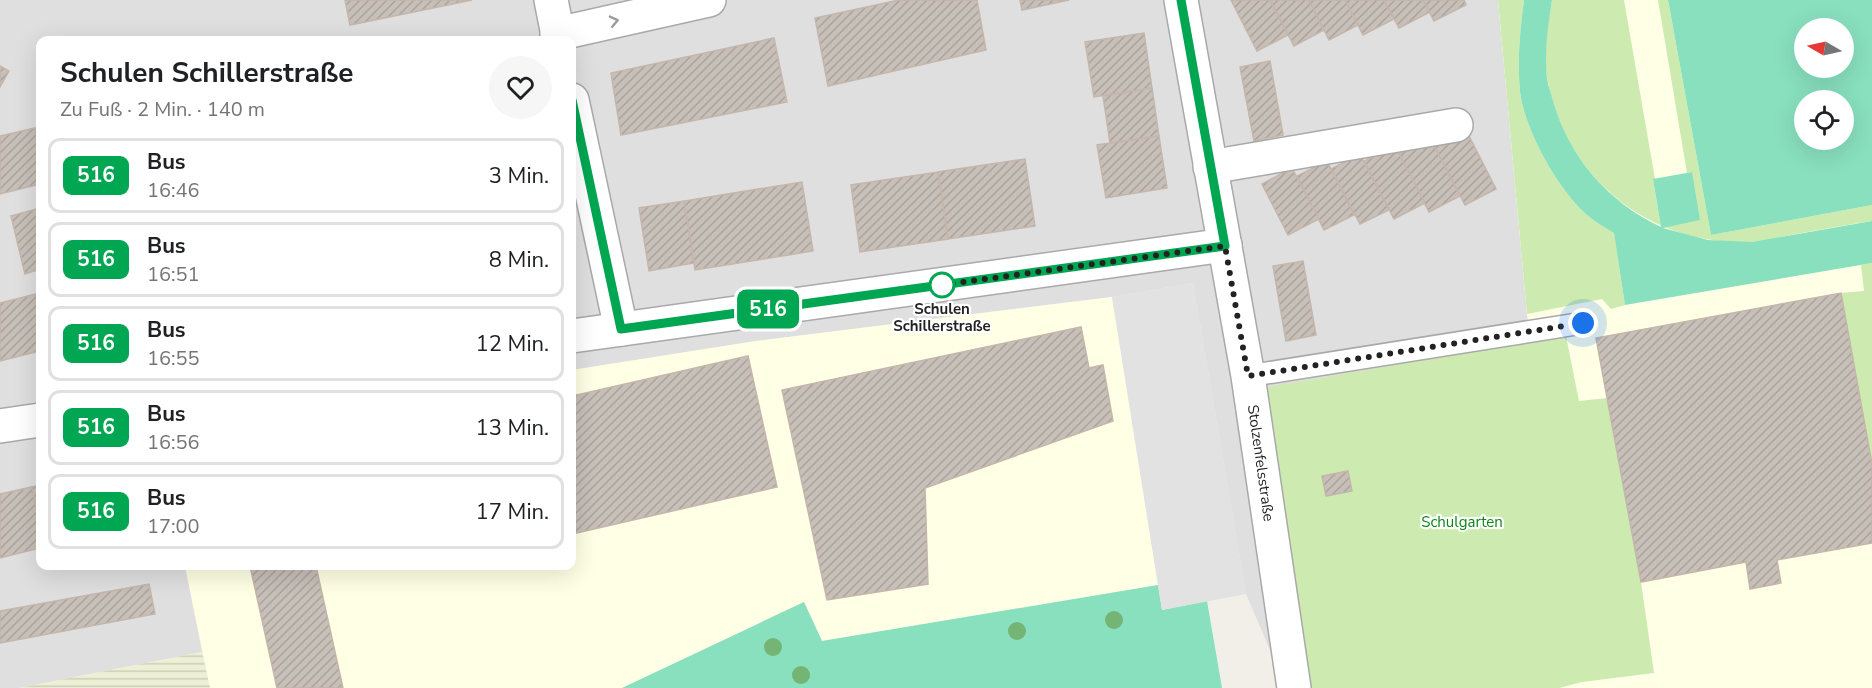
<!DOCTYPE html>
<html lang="de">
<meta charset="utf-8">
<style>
body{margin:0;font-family:"Nunito Sans",sans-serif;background:#f6f6f6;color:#202124;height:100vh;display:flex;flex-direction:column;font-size:22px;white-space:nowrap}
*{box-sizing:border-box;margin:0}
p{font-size:20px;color:#757577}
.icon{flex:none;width:33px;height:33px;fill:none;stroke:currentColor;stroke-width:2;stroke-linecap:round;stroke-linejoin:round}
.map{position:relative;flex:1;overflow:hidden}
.panel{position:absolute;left:36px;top:36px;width:540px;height:534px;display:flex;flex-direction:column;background:#fff;border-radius:12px;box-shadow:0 6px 24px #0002}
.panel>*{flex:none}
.badge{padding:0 12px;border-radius:9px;font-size:21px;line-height:39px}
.needle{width:39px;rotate:279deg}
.buttons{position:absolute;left:1794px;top:18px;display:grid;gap:12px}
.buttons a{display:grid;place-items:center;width:60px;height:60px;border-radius:50%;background:#fff;box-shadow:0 6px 24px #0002;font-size:30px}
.you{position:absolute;width:30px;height:30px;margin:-15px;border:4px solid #fff;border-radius:50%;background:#1a73e8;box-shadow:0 0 0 9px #1a73e833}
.map>.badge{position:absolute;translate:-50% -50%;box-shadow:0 0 0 3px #fff}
.round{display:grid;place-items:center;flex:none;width:63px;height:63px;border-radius:32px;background:#f6f6f6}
.headline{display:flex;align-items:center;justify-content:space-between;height:102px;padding:0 24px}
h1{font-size:28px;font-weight:700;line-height:45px}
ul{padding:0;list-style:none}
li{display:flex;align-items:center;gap:18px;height:75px;margin:0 12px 9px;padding:0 12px;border:3px solid #e0e0e0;border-radius:12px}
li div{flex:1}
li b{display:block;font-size:22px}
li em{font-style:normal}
li .badge{min-width:66px;font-weight:700;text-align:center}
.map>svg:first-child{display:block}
.residential{fill:#e0dfdf}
.education{fill:#ffffe5;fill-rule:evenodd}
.farmland{fill:url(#farmland-rules)}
.grass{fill:#cdebb0}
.pitch{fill:#88e0be;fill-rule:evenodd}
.parking{fill:#e2e2e2}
.building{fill:url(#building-hatch);stroke:#c4b6ab;stroke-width:1.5}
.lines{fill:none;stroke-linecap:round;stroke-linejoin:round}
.service-casing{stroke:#a9a9a9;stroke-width:24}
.minor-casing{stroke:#a9a9a9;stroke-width:36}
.service{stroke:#fff;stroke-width:21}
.minor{stroke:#fff;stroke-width:33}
.tree{fill:#74b475}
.oneway{stroke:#9c9c9c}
.line-casing{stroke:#fff;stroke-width:14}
.line{stroke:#00a651;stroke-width:9}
.walk{stroke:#222;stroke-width:6;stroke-dasharray:0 10.8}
.stop-dot{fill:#fff;stroke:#00a651;stroke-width:3}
.labels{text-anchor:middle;stroke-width:4.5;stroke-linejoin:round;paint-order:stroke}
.stop-label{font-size:15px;font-weight:bold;fill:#222;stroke:#fff}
.street-label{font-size:15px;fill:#222;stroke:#fff}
.park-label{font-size:15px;fill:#0c8416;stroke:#fff}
</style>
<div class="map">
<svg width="1872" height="688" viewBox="0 0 1872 688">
<defs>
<pattern id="farmland-rules" width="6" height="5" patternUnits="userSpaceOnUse" patternTransform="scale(1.5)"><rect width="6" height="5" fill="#eef0d5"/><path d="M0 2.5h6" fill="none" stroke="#ccceb7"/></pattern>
<pattern id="building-hatch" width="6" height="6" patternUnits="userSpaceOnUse" patternTransform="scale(1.5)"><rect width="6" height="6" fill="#c7bfb8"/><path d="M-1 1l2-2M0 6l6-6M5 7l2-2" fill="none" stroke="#aba49e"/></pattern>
</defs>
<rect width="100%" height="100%" fill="#f2efe9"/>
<path class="residential" d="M 0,0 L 1498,0 L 1527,314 L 1582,682 L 1559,688 L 1285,685 L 1246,594 L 1193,283 L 1112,297 L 756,341 L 572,370 L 572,40 L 40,40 L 40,566 L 185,566 L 202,652 L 19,688 L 0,688 Z"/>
<g class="education">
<path d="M 1498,0 L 1872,0 L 1872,688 L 1559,688 L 1582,681 L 1527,314 ZM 1804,28 L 1844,28 L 1844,68 L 1804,68 ZM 1804,100 L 1844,100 L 1844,140 L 1804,140 Z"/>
<path d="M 1112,297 L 1158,585 L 822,641 L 804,602 L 622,688 L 210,688 L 185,566 L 572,566 L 572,370 L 756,341 Z"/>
</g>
<path class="farmland" d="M 202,652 L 210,688 L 19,688 Z"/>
<g class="grass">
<path d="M 1498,0 L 1524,0 C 1520,30 1517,61 1520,91 C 1524,129 1558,190 1587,215 C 1595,222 1605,227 1614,232 L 1625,305 L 1611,309 L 1602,299 L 1527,314 Z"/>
<path d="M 1552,0 L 1624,0 L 1655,179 L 1653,179 L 1661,227 L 1691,172 L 1687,173 L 1658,0 L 1668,0 L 1711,235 L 1872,205 L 1872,221 C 1845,225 1818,230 1791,235 C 1778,237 1764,242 1751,242 C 1651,246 1567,180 1548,82 C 1542,55 1548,26 1552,0 Z"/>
<path d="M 1872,263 L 1872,464 L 1841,293 L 1864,291 L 1861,265 Z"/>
<path d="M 1566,336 L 1579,401 L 1607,398 L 1641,582 L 1654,673 L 1582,682 L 1559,688 L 1308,688 L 1267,387 Z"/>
</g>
<g class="pitch">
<path d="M 1524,0 L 1552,0 C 1548,26 1544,52 1547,78 C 1548,86 1551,93 1553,101 C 1569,157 1608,202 1661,227 L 1653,179 L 1692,172 L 1700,220 L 1663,228 L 1708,240 L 1752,242 L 1872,221 L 1872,263 L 1625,305 L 1614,233 C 1605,227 1595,222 1587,215 C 1558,190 1524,129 1520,91 C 1517,61 1520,30 1524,0 Z"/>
<path d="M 1668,0 L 1872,0 L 1872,205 L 1711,235 ZM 1844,28 L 1844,68 L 1804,68 L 1804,28 ZM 1844,100 L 1844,140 L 1804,140 L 1804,100 Z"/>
<path d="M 1158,585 L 1162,610 L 1207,601 L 1222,688 L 622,688 L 804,602 L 822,641 Z"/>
</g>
<path class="parking" d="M 1193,283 L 1246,594 L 1162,610 L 1112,297 Z"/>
<g class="building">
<path d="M 345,0 L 472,0 L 350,25 Z"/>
<path d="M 899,0 L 977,0 L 986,50 L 828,86 L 815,18 Z"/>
<path d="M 1020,0 L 1069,0 L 1022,10 Z"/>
<path d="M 1231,0 L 1270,0 L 1288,35 L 1257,51 Z"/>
<path d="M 1270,0 L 1309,0 L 1324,30 L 1294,46 Z"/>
<path d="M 1309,0 L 1345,0 L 1358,25 L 1329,40 Z"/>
<path d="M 1345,0 L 1384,0 L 1394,19 L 1363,35 Z"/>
<path d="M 1384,0 L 1423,0 L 1430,12 L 1399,28 Z"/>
<path d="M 1423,0 L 1464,0 L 1466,5 L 1434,21 Z"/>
<path d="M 1144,33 L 1152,88 L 1094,97 L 1085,42 Z"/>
<path d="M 774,38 L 787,102 L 621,135 L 611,73 Z"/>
<path d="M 1270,61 L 1283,135 L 1254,141 L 1240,67 Z"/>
<path d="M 0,66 L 9,71 L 0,87 Z"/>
<path d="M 1152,88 L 1159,136 L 1110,143 L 1103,96 Z"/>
<path d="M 35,128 L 40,151 L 40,184 L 0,194 L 0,136 Z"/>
<path d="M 1466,130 L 1496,189 L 1465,205 L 1434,146 Z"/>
<path d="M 1159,136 L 1167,188 L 1106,198 L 1097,145 Z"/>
<path d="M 1430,138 L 1460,196 L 1429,212 L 1399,154 Z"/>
<path d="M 1395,146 L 1425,203 L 1394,219 L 1364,161 Z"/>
<path d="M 1360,154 L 1389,210 L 1360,224 L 1331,169 Z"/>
<path d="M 1025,159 L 1035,226 L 948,239 L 938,172 Z"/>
<path d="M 1327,161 L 1354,215 L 1324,230 L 1297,176 Z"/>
<path d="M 1292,168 L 1319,219 L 1288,235 L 1262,184 Z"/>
<path d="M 938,172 L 948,239 L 860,252 L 851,185 Z"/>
<path d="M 802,182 L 813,251 L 695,270 L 684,201 Z"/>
<path d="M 684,201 L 694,263 L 649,271 L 639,208 Z"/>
<path d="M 40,208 L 40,269 L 25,274 L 11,216 Z"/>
<path d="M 1303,261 L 1316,335 L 1286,341 L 1273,266 Z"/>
<path d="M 40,293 L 40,351 L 0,361 L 0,303 Z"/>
<path d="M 1841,293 L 1872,464 L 1872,543 L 1777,560 L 1781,583 L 1750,589 L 1746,562 L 1641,582 L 1596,338 Z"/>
<path d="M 1081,327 L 1089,368 L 1103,365 L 1113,421 L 925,488 L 928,584 L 827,600 L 782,390 Z"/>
<path d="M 748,356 L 777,487 L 572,534 L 572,396 Z"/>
<path d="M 1348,471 L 1352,491 L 1326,496 L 1322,476 Z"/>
<path d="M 40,485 L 40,527 L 32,487 Z"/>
<path d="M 32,487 L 40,527 L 40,548 L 0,558 L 0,494 Z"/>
<path d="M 250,566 L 316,566 L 343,688 L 277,688 Z"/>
<path d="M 149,584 L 155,614 L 0,643 L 0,611 Z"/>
</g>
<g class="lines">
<g class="service-casing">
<path id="service" d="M 1248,376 L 1583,323"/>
</g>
<g class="minor-casing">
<g id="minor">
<path d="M 551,0 L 559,40"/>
<path d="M 1181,0 L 1248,376 L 1294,688"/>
<path d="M 557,34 L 709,0"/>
<path d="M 572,100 L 621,329"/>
<path d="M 1210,167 L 1456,125"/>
<path d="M 572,336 L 1225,245"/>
<path d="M 0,426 L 40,420"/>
</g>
</g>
<use href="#service" class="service"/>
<use href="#minor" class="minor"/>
</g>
<g class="tree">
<circle cx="1114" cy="620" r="9"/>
<circle cx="1017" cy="631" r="9"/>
<circle cx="773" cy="647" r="9"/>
<circle cx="801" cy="675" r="9"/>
</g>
<defs><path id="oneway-chevron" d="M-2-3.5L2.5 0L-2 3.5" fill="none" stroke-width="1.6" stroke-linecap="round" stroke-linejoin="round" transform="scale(1.5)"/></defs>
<use class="oneway" href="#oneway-chevron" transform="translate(614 21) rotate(-13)"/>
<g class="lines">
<g class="line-casing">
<path id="line" d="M 572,100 L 621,329 L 1225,246 L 1181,0"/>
</g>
<use href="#line" class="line"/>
<path class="walk" d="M 942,285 L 1225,246 L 1248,376 L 1583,323"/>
</g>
<circle class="stop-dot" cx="942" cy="285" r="12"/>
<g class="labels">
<g class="stop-label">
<text x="942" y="314">Schulen<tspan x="942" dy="17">Schillerstraße</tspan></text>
</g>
<g class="street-label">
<text transform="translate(1261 463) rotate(82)" y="5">Stolzenfelsstraße</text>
</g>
<g class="park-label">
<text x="1462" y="527">Schulgarten</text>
</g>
</g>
</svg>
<div class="buttons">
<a><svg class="needle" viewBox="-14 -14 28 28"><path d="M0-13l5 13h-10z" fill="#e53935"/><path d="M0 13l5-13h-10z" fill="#757577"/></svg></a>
<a><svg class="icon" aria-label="locate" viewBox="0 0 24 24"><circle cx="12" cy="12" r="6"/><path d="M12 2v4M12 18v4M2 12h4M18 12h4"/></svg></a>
</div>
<div class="you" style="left:1583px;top:323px"></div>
<b class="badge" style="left:768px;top:309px;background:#00a651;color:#fff">516</b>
<section class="panel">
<div class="headline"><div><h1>Schulen Schillerstraße</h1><p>Zu Fuß · 2 Min. · 140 m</p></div><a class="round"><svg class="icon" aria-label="heart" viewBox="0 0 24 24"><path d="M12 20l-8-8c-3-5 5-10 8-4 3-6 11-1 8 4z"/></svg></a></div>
<ul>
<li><span class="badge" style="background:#00a651;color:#fff">516</span><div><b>Bus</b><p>16:46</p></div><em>3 Min.</em></li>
<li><span class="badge" style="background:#00a651;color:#fff">516</span><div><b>Bus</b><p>16:51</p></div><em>8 Min.</em></li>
<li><span class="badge" style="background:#00a651;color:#fff">516</span><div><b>Bus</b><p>16:55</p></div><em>12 Min.</em></li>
<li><span class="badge" style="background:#00a651;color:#fff">516</span><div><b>Bus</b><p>16:56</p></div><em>13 Min.</em></li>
<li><span class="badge" style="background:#00a651;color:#fff">516</span><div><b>Bus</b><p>17:00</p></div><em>17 Min.</em></li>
</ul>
</section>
</div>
